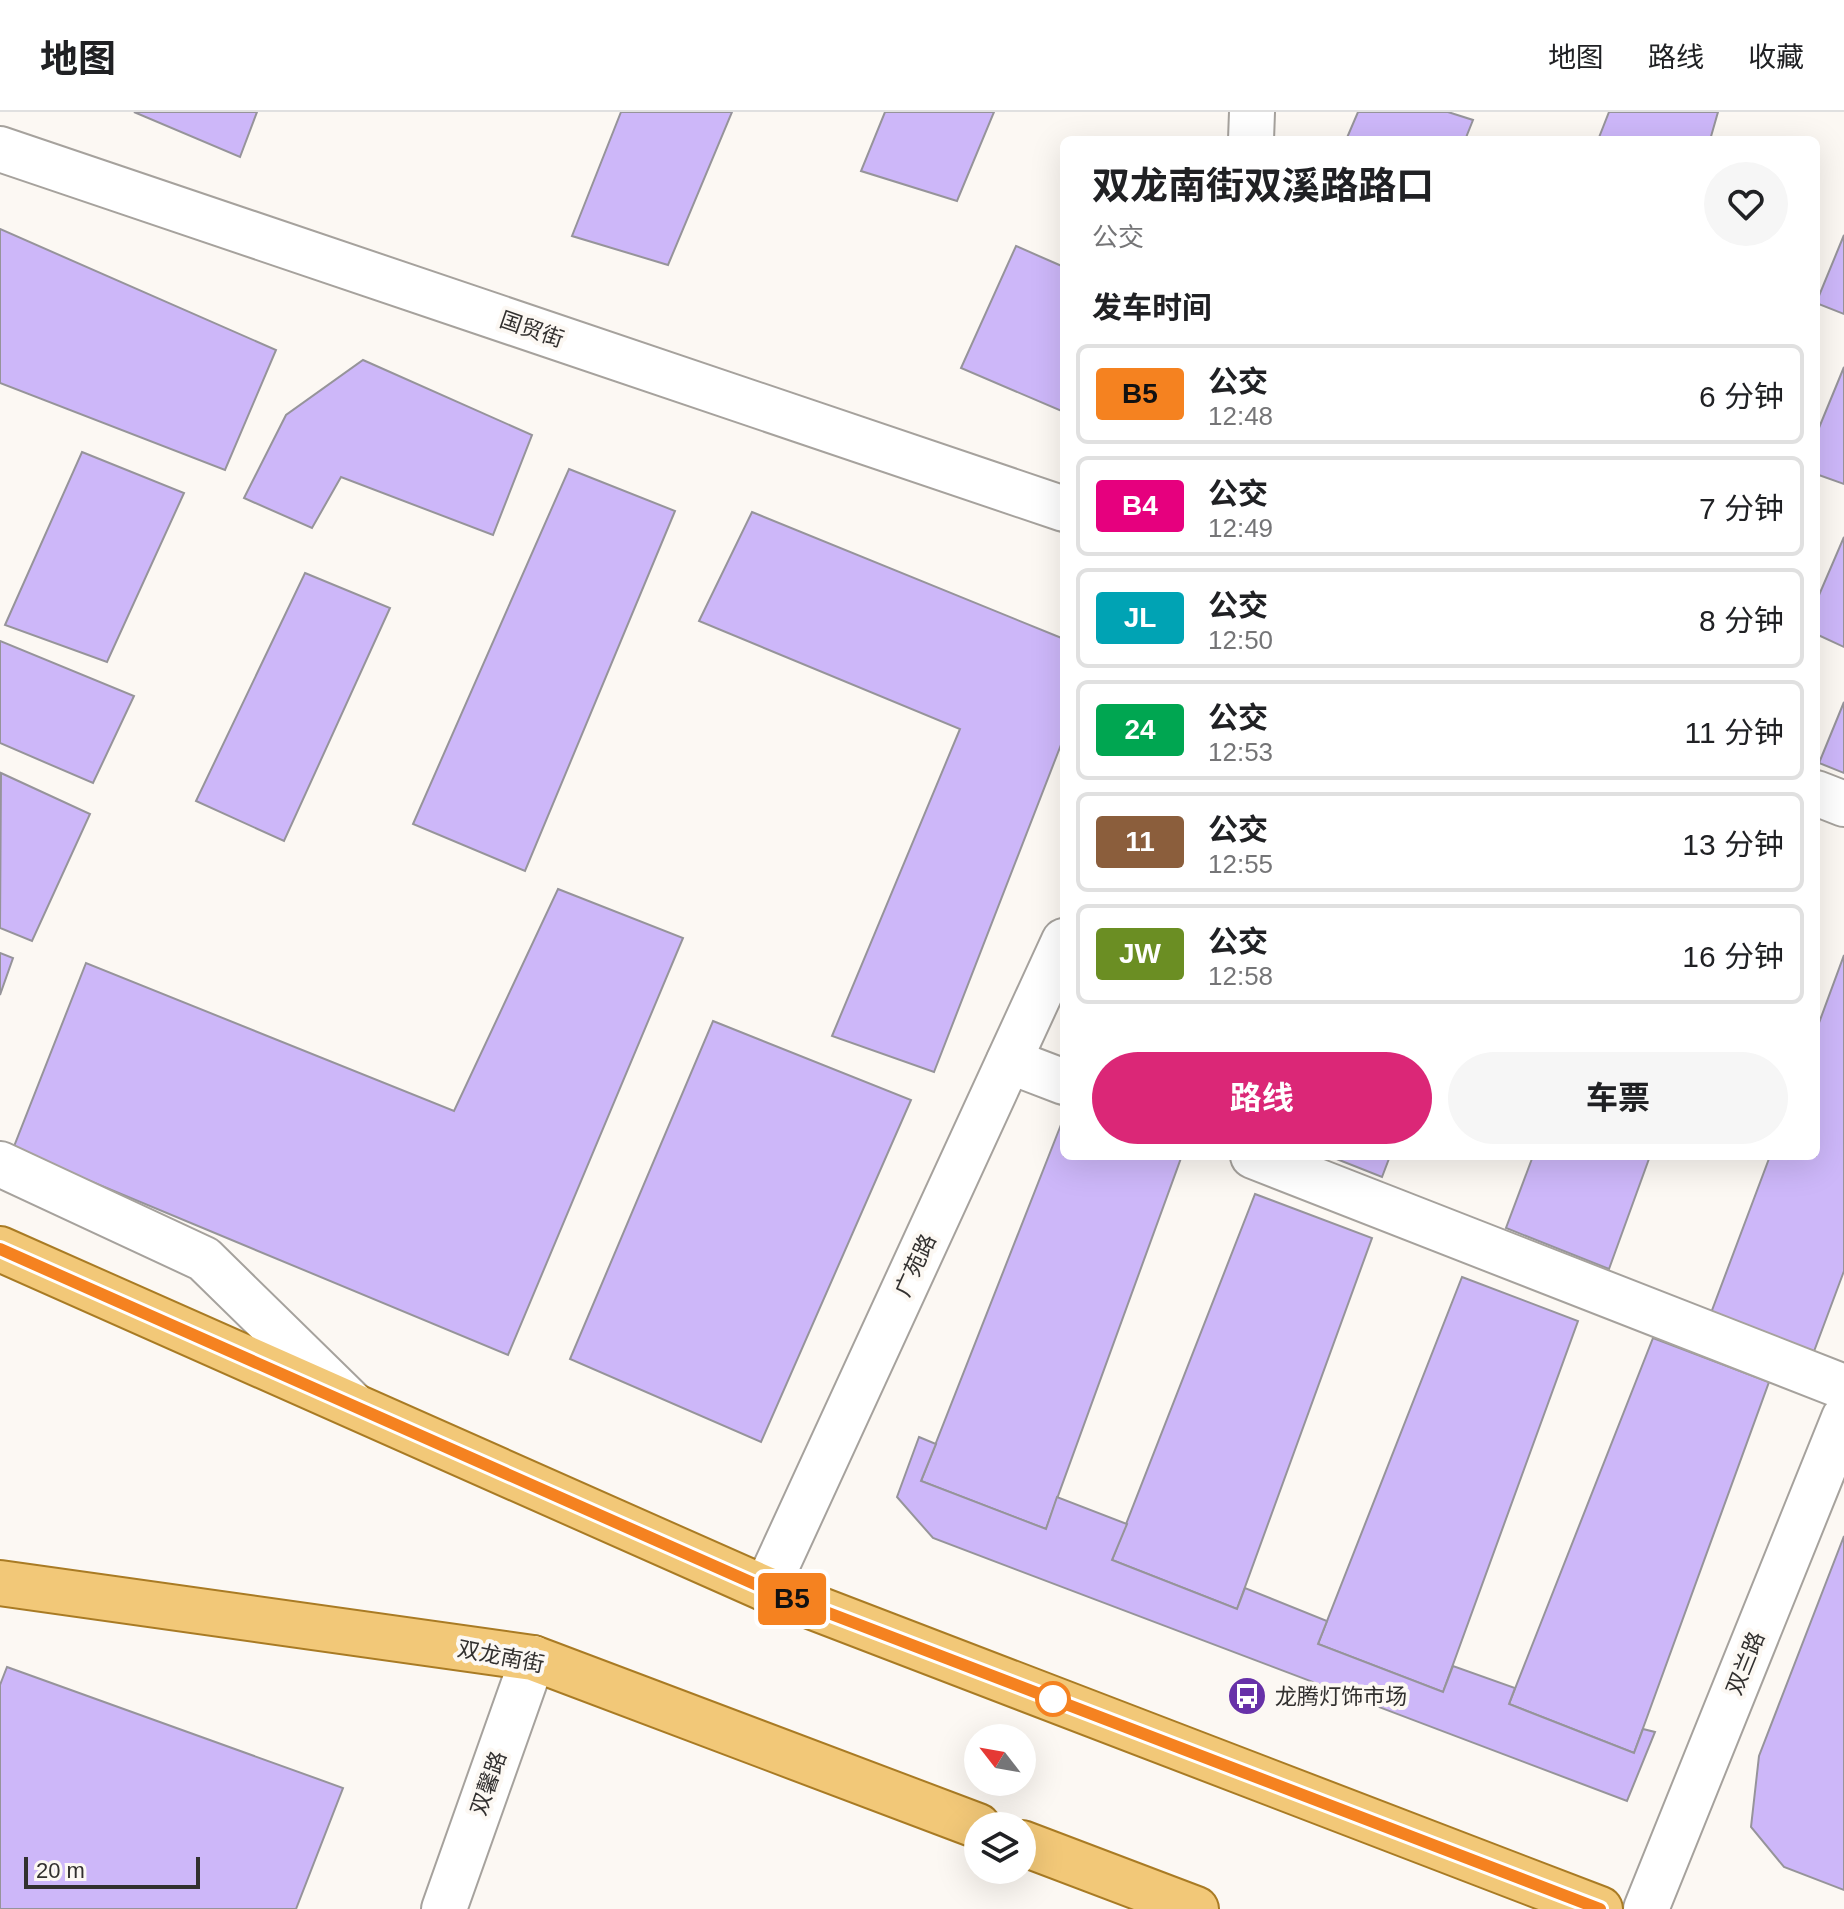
<!DOCTYPE html>
<html lang="zh">
<meta charset="utf-8">
<style>
body{margin:0;font-family:Helvetica,"Noto Sans SC",sans-serif;background:#f6f6f6;color:#202124;height:100vh;display:flex;flex-direction:column;font-size:30px;white-space:nowrap}
*{box-sizing:border-box;margin:0}
p{font-size:26px;color:#757577}
.icon{flex:none;width:44px;height:44px;fill:none;stroke:currentColor;stroke-width:2;stroke-linecap:round;stroke-linejoin:round}
.map{position:relative;flex:1;overflow:hidden}
.drawer{position:absolute;left:1060px;top:24px;width:760px;height:1024px;display:flex;flex-direction:column;background:#fff;border-radius:12px;box-shadow:0 8px 32px #0002}
.drawer>*{flex:none}
.badge{padding:0 16px;border-radius:6px;font-size:28px;line-height:52px}
.needle{width:52px;rotate:301deg}
.tools{position:absolute;left:964px;top:1612px;display:grid;gap:16px}
.tools a{display:grid;place-items:center;width:72px;height:72px;border-radius:50%;background:#fff;box-shadow:0 8px 32px #0002;font-size:40px}
.scale{position:absolute;left:24px;bottom:20px;width:176px;box-sizing:border-box;padding-left:8px;border:4px solid #32302f;border-top:0;font-size:22px;line-height:28px;white-space:nowrap;color:#32302f;-webkit-text-stroke:6px #fcf8f3;paint-order:stroke}
.map>.badge{position:absolute;translate:-50% -50%;box-shadow:0 0 0 4px #fff}
h2{padding:0 32px;font-size:30px;line-height:72px}
.round{display:grid;place-items:center;flex:none;width:84px;height:84px;border-radius:42px;background:#f6f6f6}
.head{display:flex;align-items:center;justify-content:space-between;height:136px;padding:0 32px}
h1{font-size:38px;font-weight:700;line-height:60px}
.button{display:flex;gap:16px;margin-top:auto;padding:16px 32px}
.button a{flex:1;height:92px;border-radius:48px;background:#db2777;color:#fff;font-size:32px;font-weight:700;line-height:92px;text-align:center}
.button a+a{background:#f6f6f6;color:#202124}
ul{padding:0;list-style:none}
li{display:flex;align-items:center;gap:24px;height:100px;margin:0 16px 12px;padding:0 16px;border:4px solid #e0e0e0;border-radius:12px}
li div{flex:1}
li b{display:block;font-size:30px}
li em{font-style:normal}
li .badge{min-width:88px;font-weight:700;text-align:center}
header{display:flex;align-items:center;gap:48px;box-sizing:border-box;height:112px;padding:0 40px;background:#fff;border-bottom:2px solid #e0e0e0}
header strong{font-size:38px}
nav{display:flex;gap:44px;margin-inline-start:auto;font-size:28px}
.map>svg:first-child{display:block}
.building{fill:#cdb7f9;stroke:#96949a;stroke-width:2}
.lines{fill:none;stroke-linecap:round;stroke-linejoin:round}
.minor-casing{stroke:#a6a29d;stroke-width:48}
.major-casing{stroke:#a97b24;stroke-width:48}
.minor{stroke:#fff;stroke-width:44}
.major{stroke:#f2c878;stroke-width:44}
.line-casing{stroke:#fff;stroke-width:18}
.line{stroke:#f58220;stroke-width:12}
.stop-dot{fill:#fff;stroke:#f58220;stroke-width:4}
.labels{text-anchor:middle;stroke-width:8;stroke-linejoin:round;paint-order:stroke}
.street-label{font-size:22px;fill:#32302f;stroke:#fcf8f3}
.poi-label{font-size:22px;fill:#32302f;stroke:#fcf8f3;text-anchor:start}
</style>
<header>
<strong>地图</strong>
<nav><a>地图</a><a>路线</a><a>收藏</a></nav>
</header>
<div class="map">
<svg width="1844" height="1797" viewBox="0 0 1844 1797">
<rect width="100%" height="100%" fill="#fcf8f3"/>
<g class="building">
<path d="M 134,0 L 257,0 L 240,45 Z"/>
<path d="M 621,0 L 732,0 L 668,153 L 572,124 Z"/>
<path d="M 885,0 L 994,0 L 957,89 L 861,59 Z"/>
<path d="M 1358,0 L 1448,0 L 1473,8 L 1465,28 L 1346,28 Z"/>
<path d="M 1609,0 L 1718,0 L 1710,28 L 1598,28 Z"/>
<path d="M 0,117 L 276,238 L 225,358 L 0,271 Z"/>
<path d="M 1844,123 L 1844,202 L 1816,191 Z"/>
<path d="M 1016,134 L 1064,155 L 1064,300 L 961,256 Z"/>
<path d="M 363,248 L 532,323 L 493,423 L 341,365 L 312,416 L 244,386 L 286,303 Z"/>
<path d="M 1844,255 L 1844,372 L 1816,362 L 1816,323 Z"/>
<path d="M 82,340 L 184,381 L 107,550 L 5,513 Z"/>
<path d="M 569,357 L 675,399 L 525,759 L 413,712 Z"/>
<path d="M 752,400 L 1064,527 L 1064,625 L 934,960 L 832,924 L 960,617 L 699,509 Z"/>
<path d="M 1844,425 L 1844,535 L 1816,522 L 1816,490 Z"/>
<path d="M 305,461 L 390,496 L 284,729 L 196,689 Z"/>
<path d="M 0,529 L 134,584 L 93,671 L 0,631 Z"/>
<path d="M 1844,590 L 1844,661 L 1819,651 Z"/>
<path d="M 1,661 L 90,702 L 32,829 L 0,816 Z"/>
<path d="M 558,777 L 683,826 L 508,1243 L 13,1037 L 86,851 L 454,999 Z"/>
<path d="M 0,841 L 13,846 L 0,883 Z"/>
<path d="M 1844,843 L 1844,1159 L 1813,1242 L 1711,1201 L 1770,1044 L 1816,1044 L 1816,919 Z"/>
<path d="M 713,909 L 911,988 L 761,1330 L 570,1247 Z"/>
<path d="M 1064,1005 L 1064,1044 L 1175,1044 L 1181,1046 L 1046,1417 L 921,1369 Z"/>
<path d="M 1329,1044 L 1390,1044 L 1382,1065 Z"/>
<path d="M 1533,1044 L 1650,1044 L 1609,1157 L 1506,1116 Z"/>
<path d="M 1255,1082 L 1372,1126 L 1237,1497 L 1112,1448 Z"/>
<path d="M 1462,1165 L 1578,1209 L 1443,1580 L 1318,1532 Z"/>
<path d="M 1653,1226 L 1769,1270 L 1634,1641 L 1509,1592 Z"/>
<path d="M 919,1325 L 936,1332 L 921,1369 L 1046,1417 L 1057,1385 L 1127,1412 L 1112,1448 L 1237,1497 L 1245,1476 L 1327,1509 L 1318,1532 L 1443,1580 L 1453,1554 L 1515,1576 L 1509,1592 L 1634,1641 L 1643,1617 L 1655,1620 L 1627,1689 L 933,1426 L 897,1385 Z"/>
<path d="M 1844,1424 L 1844,1778 L 1784,1755 L 1751,1715 L 1759,1644 Z"/>
<path d="M 7,1555 L 343,1676 L 296,1797 L 0,1797 L 0,1573 Z"/>
</g>
<g class="lines">
<g class="minor-casing">
<g id="minor">
<path d="M 1251,28 L 1252,0"/>
<path d="M 0,37 L 1064,397"/>
<path d="M 1816,681 L 1844,692"/>
<path d="M 1009,949 L 1064,970"/>
<path d="M 1253,1044 L 1844,1275"/>
<path d="M 0,1052 L 204,1147 L 352,1292"/>
<path d="M 766,1477 L 1064,829"/>
<path d="M 444,1797 L 533,1546"/>
<path d="M 1646,1797 L 1844,1306"/>
</g>
</g>
<g class="major-casing">
<g id="major">
<path d="M 0,1137 L 766,1477 L 1600,1797"/>
<path d="M 0,1471 L 533,1546 L 978,1714"/>
<path d="M 1022,1731 L 1196,1797"/>
</g>
</g>
<use href="#minor" class="minor"/>
<use href="#major" class="major"/>
</g>
<g class="lines">
<g class="line-casing">
<path id="line" d="M 0,1137 L 766,1477 L 1600,1797"/>
</g>
<use href="#line" class="line"/>
</g>
<defs>
<g id="bus-disc" transform="scale(2)"><circle r="9.5" fill="#6731a8" stroke="#fcf8f3"/><path d="M-5-6H5V4H4V6H2V4H-2V6H-4V4H-5ZM-3.5-4V0h7V-4ZM-3.5 1.2v1.5H-2V1.2ZM2 1.2v1.5H3.5V1.2Z" fill="#fff"/></g>
</defs>
<g fill-rule="evenodd">
<use href="#bus-disc" x="1247" y="1584"/>
</g>
<circle class="stop-dot" cx="1053" cy="1587" r="16"/>
<g class="labels">
<g class="street-label">
<text transform="translate(532 217) rotate(19)" y="8">国贸街</text>
<text transform="translate(915 1153) rotate(-65)" y="8">广苑路</text>
<text transform="translate(501 1544) rotate(11)" y="8">双龙南街</text>
<text transform="translate(1745 1551) rotate(-68)" y="8">双兰路</text>
<text transform="translate(488 1671) rotate(-71)" y="8">双馨路</text>
</g>
<g class="poi-label">
<text x="1275" y="1592">龙腾灯饰市场</text>
</g>
</g>
</svg>
<div class="tools">
<a><svg class="needle" viewBox="-14 -14 28 28"><path d="M0-13l5 13h-10z" fill="#e53935"/><path d="M0 13l5-13h-10z" fill="#757577"/></svg></a>
<a><svg class="icon" aria-label="layers" viewBox="0 0 24 24"><path d="M12 4l9 5-9 5-9-5zM3 14l9 5 9-5"/></svg></a>
</div>
<div class="scale">20 m</div>
<b class="badge" style="left:792px;top:1487px;background:#f58220;color:#111">B5</b>
<section class="drawer">
<div class="head"><div><h1>双龙南街双溪路路口</h1><p>公交</p></div><a class="round"><svg class="icon" aria-label="heart" viewBox="0 0 24 24"><path d="M12 20l-8-8c-3-5 5-10 8-4 3-6 11-1 8 4z"/></svg></a></div>
<h2>发车时间</h2>
<ul>
<li><span class="badge" style="background:#f58220;color:#111">B5</span><div><b>公交</b><p>12:48</p></div><em>6 分钟</em></li>
<li><span class="badge" style="background:#e6007e;color:#fff">B4</span><div><b>公交</b><p>12:49</p></div><em>7 分钟</em></li>
<li><span class="badge" style="background:#00a3b4;color:#fff">JL</span><div><b>公交</b><p>12:50</p></div><em>8 分钟</em></li>
<li><span class="badge" style="background:#00a651;color:#fff">24</span><div><b>公交</b><p>12:53</p></div><em>11 分钟</em></li>
<li><span class="badge" style="background:#8b5e3c;color:#fff">11</span><div><b>公交</b><p>12:55</p></div><em>13 分钟</em></li>
<li><span class="badge" style="background:#6b8e23;color:#fff">JW</span><div><b>公交</b><p>12:58</p></div><em>16 分钟</em></li>
</ul>
<div class="button"><a>路线</a><a>车票</a></div>
</section>
</div>
